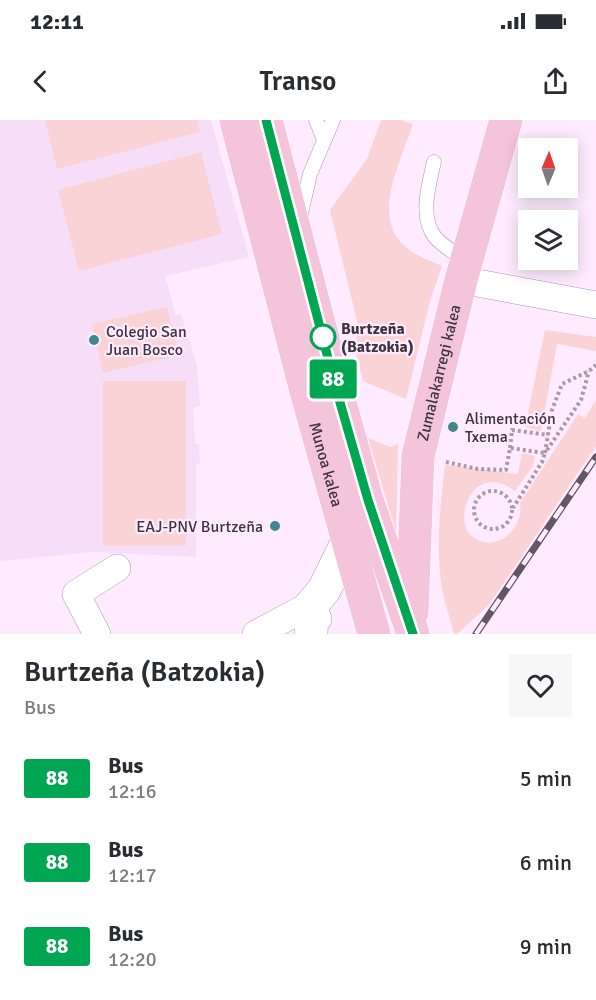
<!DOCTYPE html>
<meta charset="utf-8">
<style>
body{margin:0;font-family:Signika,sans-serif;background:#f7f7f7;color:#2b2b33;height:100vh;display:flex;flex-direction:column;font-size:22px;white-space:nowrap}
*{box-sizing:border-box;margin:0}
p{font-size:20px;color:#7c7c81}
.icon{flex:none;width:33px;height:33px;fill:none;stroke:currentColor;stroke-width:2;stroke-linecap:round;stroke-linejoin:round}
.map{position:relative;height:514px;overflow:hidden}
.sheet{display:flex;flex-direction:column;background:#fff;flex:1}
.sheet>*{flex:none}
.badge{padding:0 12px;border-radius:4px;font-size:21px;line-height:39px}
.needle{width:39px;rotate:2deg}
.tools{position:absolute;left:518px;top:18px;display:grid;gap:12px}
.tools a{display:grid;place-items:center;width:60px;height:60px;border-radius:0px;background:#fff;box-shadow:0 3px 15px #0003;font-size:30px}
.map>.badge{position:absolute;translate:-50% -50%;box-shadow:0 0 0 3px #fff}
.round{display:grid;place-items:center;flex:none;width:63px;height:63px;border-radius:0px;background:#f7f7f7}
.overview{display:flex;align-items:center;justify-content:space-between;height:102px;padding:0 24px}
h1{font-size:28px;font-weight:600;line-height:45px}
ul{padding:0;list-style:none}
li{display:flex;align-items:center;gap:18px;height:84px;padding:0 24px}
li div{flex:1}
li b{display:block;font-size:22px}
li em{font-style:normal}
li .badge{min-width:66px;font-weight:700;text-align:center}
.status{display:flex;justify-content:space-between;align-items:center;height:42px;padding:0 30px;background:#fff;direction:ltr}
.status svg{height:16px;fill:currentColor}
header{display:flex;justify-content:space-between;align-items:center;height:78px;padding:0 24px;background:#fff;font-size:27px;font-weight:600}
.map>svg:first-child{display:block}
.built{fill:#f7def8}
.green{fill:#f9d3d5}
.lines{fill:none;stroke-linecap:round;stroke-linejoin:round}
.service-casing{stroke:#a897a9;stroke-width:15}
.minor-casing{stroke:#a897a9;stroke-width:28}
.tertiary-casing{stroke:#a897a9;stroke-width:34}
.primary-casing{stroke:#fff;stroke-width:34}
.path{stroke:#a89aa8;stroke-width:4;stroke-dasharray:3 3;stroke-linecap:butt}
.service{stroke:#fff;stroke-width:14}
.minor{stroke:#fff;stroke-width:27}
.tertiary{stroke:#fff;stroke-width:33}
.primary{stroke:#f4c4db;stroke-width:33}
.rail-casing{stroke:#625863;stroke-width:7}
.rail{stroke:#feebff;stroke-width:4.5;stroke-dasharray:14;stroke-linecap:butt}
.line-casing{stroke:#fff;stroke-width:14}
.line{stroke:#00a651;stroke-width:9}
.stop-dot{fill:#fff;stroke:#00a651;stroke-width:3}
.poi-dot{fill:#41888e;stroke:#feebff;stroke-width:2}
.labels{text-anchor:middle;stroke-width:4.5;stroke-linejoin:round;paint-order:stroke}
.stop-label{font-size:16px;font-weight:bold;fill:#3d353d;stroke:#feebff;text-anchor:start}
.poi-label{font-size:16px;fill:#3d353d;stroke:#feebff;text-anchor:start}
.street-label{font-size:16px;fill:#3d353d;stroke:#feebff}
</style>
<div class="status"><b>12:11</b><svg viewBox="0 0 49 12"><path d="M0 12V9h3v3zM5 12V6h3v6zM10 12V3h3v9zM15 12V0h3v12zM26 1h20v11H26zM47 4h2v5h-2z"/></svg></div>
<header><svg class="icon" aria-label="back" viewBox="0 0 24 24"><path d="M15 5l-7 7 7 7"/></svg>Transo<svg class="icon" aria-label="share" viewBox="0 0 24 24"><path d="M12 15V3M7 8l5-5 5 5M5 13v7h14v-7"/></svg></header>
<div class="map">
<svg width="596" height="514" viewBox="0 0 596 514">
<rect width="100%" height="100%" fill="#feebff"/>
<path class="built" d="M 0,0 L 211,0 L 249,137 L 165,156 L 176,195 L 181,194 L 197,245 L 200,286 L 193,288 L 195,324 L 199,324 L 200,344 L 196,344 L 196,437 L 94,432 L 0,441 Z"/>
<g class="green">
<path d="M 45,0 L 197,0 L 200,12 L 57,49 Z"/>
<path d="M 381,0 L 401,0 L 413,4 C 402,39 370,96 405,126 C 415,136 429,140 442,146 L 430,181 L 406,279 L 363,261 L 355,229 L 358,205 L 330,90 L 367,39 Z"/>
<path d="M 201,32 L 222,114 L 79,151 L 58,70 Z"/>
<path d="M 167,187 L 179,235 L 103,253 L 92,204 Z"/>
<path d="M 545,210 L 596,217 L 596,231 L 557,224 L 541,311 L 525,307 Z"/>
<rect x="103" y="261" width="83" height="165"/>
<path d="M 596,280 L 596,326 L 489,485 L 457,514 L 454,514 C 451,501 446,487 443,474 C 435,431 440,388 445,345 L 518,354 L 522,333 L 535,336 L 533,346 L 515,371 C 473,339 451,401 473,417 C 495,434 524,410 520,383 L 578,294 L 585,298 Z"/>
<path d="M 368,318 L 390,327 L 398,324 L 396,412 Z"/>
</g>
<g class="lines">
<g class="service-casing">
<g id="service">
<path d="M 316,0 L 324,20"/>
<path d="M 434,42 C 429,64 419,97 435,117 C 442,126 456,133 465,141"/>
<path d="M 300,98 L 310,54 L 333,0"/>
</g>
</g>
<g class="minor-casing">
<g id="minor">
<path d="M 461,160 L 596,185"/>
<path d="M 97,514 L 76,474 L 117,448"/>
<path d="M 256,514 L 312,484 L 318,499"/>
</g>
</g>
<g class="tertiary-casing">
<path id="tertiary" d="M 311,514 L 312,484 L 324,470 L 347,423"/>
</g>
<g class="primary-casing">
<g id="primary">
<path id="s1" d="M 236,0 L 306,271 L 374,514"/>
<path d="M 266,0 L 335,265 L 367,380 L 413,514"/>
<path id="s2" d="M 412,492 L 418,336 L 461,160 L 506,0"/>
</g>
</g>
<g class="path">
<path d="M 510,328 L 512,310 L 548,315"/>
<path d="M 547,330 L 581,280 L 589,251"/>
<path d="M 545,333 L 552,290 L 562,264 L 589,251 L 596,245"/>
<path d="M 446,342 L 478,349 L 506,350 L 510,328 L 545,333 L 542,342 L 513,388"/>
<circle cx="493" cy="390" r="19"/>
</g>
<use href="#service" class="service"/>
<use href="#minor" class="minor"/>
<use href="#tertiary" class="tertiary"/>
<use href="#primary" class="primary"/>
<g class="rail-casing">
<path id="rail" d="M 476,514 L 596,337"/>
</g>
<use href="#rail" class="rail"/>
</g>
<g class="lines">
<g class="line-casing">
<path id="line" d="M 266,0 L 335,265 L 368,380 L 413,514"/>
</g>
<use href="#line" class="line"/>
</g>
<circle class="stop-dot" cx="323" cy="217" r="12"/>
<g class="poi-dot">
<circle cx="94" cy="220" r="6"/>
<circle cx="453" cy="307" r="6"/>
<circle cx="275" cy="406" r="6"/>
</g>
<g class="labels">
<g class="stop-label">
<text x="341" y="214">Burtzeña<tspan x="341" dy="18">(Batzokia)</tspan></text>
</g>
<g class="poi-label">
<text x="106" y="217">Colegio San<tspan x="106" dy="18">Juan Bosco</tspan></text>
<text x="465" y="304">Alimentación<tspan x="465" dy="18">Txema</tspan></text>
<text x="263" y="412" text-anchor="end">EAJ-PNV Burtzeña</text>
</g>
<g class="street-label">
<text dy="6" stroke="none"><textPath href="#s2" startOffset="242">Zumalakarregi kalea</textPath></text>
<text dy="6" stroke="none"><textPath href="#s1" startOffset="356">Munoa kalea</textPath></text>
</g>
</g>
</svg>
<div class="tools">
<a><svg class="needle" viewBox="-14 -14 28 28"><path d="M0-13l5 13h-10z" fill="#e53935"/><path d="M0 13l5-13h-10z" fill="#7c7c81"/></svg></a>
<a><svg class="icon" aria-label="layers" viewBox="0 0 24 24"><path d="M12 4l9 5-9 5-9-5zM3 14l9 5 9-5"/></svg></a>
</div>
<b class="badge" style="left:333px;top:259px;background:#00a651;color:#fff">88</b>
</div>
<section class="sheet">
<div class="overview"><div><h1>Burtzeña (Batzokia)</h1><p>Bus</p></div><a class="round"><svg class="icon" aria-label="heart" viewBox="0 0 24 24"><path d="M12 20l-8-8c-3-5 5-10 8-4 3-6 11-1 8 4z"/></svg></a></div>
<ul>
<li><span class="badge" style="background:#00a651;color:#fff">88</span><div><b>Bus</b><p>12:16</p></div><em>5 min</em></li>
<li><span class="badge" style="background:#00a651;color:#fff">88</span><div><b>Bus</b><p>12:17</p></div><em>6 min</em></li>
<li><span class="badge" style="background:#00a651;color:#fff">88</span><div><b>Bus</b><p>12:20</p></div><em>9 min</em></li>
</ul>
</section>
